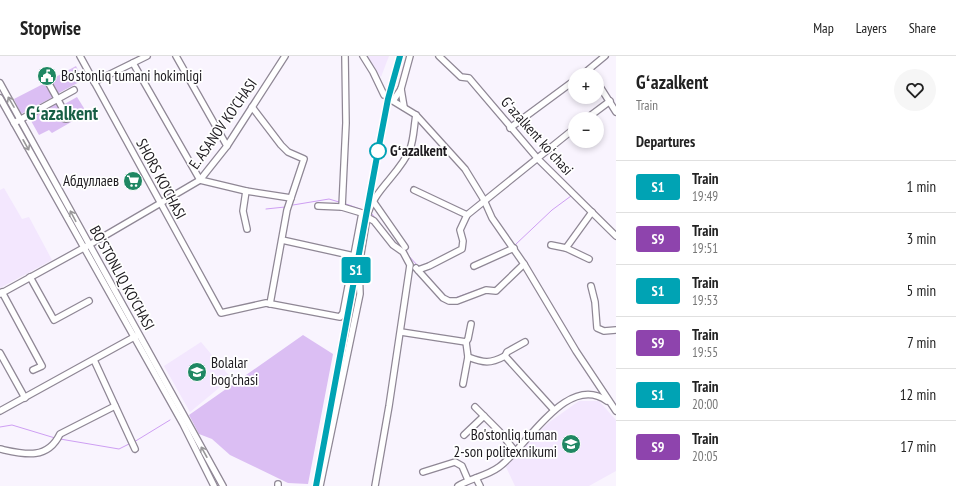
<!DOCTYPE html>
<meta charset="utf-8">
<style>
body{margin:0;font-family:"PT Sans Narrow",sans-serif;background:#f6f6f6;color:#222;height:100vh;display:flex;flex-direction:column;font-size:15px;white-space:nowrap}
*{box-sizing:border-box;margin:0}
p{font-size:13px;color:#767676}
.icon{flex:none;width:22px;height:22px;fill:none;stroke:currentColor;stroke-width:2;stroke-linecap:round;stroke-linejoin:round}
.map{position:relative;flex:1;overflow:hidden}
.side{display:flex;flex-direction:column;background:#fff;width:340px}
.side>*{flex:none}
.badge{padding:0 8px;border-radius:3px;font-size:14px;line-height:26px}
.fabs{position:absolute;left:568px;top:12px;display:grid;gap:8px}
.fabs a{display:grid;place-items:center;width:36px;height:36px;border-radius:50%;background:#fff;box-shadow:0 2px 6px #0003;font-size:20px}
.map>.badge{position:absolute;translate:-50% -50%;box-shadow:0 0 0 2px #fff}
h2{padding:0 20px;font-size:15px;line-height:36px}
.round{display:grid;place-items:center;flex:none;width:42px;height:42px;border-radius:21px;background:#f6f6f6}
.head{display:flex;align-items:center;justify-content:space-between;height:68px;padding:0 20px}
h1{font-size:19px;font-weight:800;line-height:30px}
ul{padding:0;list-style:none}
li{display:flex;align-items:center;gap:12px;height:52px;padding:0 20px;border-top:1px solid #e0e0e0}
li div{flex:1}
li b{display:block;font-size:15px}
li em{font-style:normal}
li .badge{min-width:44px;font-weight:700;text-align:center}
header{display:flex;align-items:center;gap:24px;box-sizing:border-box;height:56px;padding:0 20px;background:#fff;border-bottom:1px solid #e0e0e0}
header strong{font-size:19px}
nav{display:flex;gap:22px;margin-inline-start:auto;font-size:14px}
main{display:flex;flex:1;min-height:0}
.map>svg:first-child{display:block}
.built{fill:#f3e7fe}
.green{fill:#dbbef3}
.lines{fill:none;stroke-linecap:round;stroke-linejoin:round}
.stream{stroke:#ce9ff3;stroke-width:1}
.minor-casing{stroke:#8f8795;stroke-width:8}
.minor{stroke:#fff;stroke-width:5.5}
.rail-casing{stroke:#5c585f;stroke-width:2.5}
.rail{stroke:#fff;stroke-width:1;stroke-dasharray:3;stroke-linecap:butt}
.oneway{stroke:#99989a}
.line-casing{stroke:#fff;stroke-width:9}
.line{stroke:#00a3b4;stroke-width:6}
.stop-dot{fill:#fff;stroke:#00a3b4;stroke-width:2}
.labels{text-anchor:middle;stroke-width:3.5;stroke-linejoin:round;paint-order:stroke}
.poi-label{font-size:15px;fill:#1d1a1f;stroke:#fff;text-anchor:start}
.street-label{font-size:15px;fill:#1d1a1f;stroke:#fff}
.stop-label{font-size:15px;font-weight:bold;fill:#1d1a1f;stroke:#fff;text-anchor:start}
.district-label{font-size:19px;font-weight:bold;fill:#185e45;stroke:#fff}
</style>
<header>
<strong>Stopwise</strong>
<nav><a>Map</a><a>Layers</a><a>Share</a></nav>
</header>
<main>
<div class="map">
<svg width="616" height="430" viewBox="0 0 616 430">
<rect width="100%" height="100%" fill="#f9f4fe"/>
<g class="built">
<path d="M 367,0 L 389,0 L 381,21 Z"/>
<path d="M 4,132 L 22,163 L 29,161 L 52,204 L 0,232 L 0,134 Z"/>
<path d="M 201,286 L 231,322 L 190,356 L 164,310 Z"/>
<path d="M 579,345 L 599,345 L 616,364 L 616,415 L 589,430 L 515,430 L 505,409 L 548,367 Z"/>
</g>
<g class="green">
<path d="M 76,10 L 83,24 L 57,38 L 50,24 Z"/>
<path d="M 45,27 L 53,41 L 21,58 L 14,43 Z"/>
<path d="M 77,41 L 87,57 L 52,77 L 49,74 L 39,79 L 30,63 L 58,47 L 61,50 Z"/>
<path d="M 303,279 L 333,298 L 308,428 L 288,427 L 230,399 L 212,383 L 199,378 L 189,359 Z"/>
</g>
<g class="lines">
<g class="stream">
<path d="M 346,148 L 363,154"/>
<path d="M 293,149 L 329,143 L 339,146"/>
<path d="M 266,153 L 285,151"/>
<path d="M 372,158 L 378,166"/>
<path d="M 515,189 L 552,154 L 571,140"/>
<path d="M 407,198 L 418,210"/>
<path d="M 423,215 L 432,225"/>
<path d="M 455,242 L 480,233"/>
<path d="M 0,371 L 12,369 L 55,382"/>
<path d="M 60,383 L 119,393 L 129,388"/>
<path d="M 134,386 L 170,364"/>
</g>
<g class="minor-casing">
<g id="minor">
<path d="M 80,0 L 221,257 L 266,247 L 340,261 L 343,257 L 362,157 L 342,151 L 318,150"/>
<path d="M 176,0 L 227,90"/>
<path d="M 363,0 L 373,16 L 384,39"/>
<path d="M 410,0 L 401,33 L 393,45 L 416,59 L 465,113 L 484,144 L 492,162 L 524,208 L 576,295 L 616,355"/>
<path d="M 439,0 L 461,21 L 469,22 L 538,103 L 616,180"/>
<path d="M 133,7 L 200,124 L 246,135 L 291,142"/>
<path d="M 589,14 L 592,19"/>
<path d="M 582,19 L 605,0"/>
<path d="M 48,26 L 64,55"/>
<path d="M 94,26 L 147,0"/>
<path d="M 597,26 L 616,56"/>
<path d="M 0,27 L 223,430"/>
<path d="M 401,33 L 404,51"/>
<path d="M 0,42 L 183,368 L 214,430"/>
<path d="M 252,51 L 281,89 L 288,96 L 304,103 L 287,154 L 270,248"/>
<circle cx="66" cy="59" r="4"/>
<path d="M 586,63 L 610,45"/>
<path d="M 14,67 L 74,34"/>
<path d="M 510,72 L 575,24"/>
<path d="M 414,134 L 467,159"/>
<path d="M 246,135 L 243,155 L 247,173"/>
<path d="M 373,145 L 405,191"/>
<path d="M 342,151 L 346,67 L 345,0"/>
<path d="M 282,184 L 354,200"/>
<path d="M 551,189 L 566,192 L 589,203"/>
<path d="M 566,192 L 592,156"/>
<path d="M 474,210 L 514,192"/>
<path d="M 416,212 L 443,242 L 449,245 L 457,245 L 486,234 L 496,235 L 524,208"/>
<path d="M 418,214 L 429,210 L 462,193 L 463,185 L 460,174 L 467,159 L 575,72"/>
<path d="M 30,221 L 54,264 L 89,245"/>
<path d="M 591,230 L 595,246 L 597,272 L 604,275 L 616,274"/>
<path d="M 2,236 L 42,310 L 33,314"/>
<path d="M 0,238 L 89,189 L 200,124 L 227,90 L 285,0"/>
<path d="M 401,276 L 466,286"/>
<path d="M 0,297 L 25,342"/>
<path d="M 505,300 L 507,296 L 525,286"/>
<path d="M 468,301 L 466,286 L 468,283 L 471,268"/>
<path d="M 94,304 L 135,393"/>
<path d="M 463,328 L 468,301 C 484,307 490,308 505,300 L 554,354"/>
<path d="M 475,351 L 499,375 L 515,395"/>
<path d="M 0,355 L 136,280"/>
<path d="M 464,379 L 484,360"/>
<path d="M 0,393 C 23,398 47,405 60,378 L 115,350"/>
<path d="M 423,416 L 455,406 L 462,410 L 468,424"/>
<path d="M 476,422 L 480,430"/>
<path d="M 278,430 L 278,428"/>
<path d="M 320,430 L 360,238 L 359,210 L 367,161"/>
<path d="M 375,430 L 389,350 L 410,209 L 403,196 L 393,189 L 374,165 L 367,161 C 373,134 400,118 410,93 C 414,83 414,69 416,59"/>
<path d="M 458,430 C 471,422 487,420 499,411 C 527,391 567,316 607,345"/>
</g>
</g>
<use href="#minor" class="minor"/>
<g class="rail-casing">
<path id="rail" d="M 316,430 L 378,95 L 389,43 L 400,0"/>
</g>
<use href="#rail" class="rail"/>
</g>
<defs><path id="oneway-shaft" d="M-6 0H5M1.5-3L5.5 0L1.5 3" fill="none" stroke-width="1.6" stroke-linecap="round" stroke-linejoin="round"/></defs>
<g class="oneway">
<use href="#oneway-shaft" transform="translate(11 46) rotate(-120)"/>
<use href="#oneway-shaft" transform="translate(26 89) rotate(61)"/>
<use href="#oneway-shaft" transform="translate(73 160) rotate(-118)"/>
<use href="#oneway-shaft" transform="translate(204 396) rotate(-119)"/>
</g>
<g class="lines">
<g class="line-casing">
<path id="line" d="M 316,430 L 378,95 L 388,43 L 400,0"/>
</g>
<use href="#line" class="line"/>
</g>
<defs>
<g id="civic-disc" transform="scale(1)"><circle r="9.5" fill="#1f8763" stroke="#fff"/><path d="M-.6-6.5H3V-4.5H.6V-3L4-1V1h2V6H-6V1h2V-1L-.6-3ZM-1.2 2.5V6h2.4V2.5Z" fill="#fff"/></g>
<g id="supermarket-disc" transform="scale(1)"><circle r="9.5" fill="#1f8763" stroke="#fff"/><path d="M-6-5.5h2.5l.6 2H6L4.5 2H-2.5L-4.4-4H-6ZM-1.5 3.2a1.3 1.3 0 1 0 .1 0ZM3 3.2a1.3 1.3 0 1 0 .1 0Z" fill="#fff"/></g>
<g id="school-disc" transform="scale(1)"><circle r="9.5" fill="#1f8763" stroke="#fff"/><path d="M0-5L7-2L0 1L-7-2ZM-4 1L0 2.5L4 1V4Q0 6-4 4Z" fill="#fff"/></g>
<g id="university-disc" transform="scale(1)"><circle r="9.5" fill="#1f8763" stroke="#fff"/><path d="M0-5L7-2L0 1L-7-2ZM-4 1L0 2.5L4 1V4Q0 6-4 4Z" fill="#fff"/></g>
</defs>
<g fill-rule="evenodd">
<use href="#civic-disc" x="47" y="20"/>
<use href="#supermarket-disc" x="133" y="125"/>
<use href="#school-disc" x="197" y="316"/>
<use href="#university-disc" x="571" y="388"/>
</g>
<circle class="stop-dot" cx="378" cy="95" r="8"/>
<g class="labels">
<g class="poi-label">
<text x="61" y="25">Bo'stonliq tumani hokimligi</text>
<text x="119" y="130" text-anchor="end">Абдуллаев</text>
<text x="211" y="312">Bolalar<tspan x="211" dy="17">bog'chasi</tspan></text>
<text x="557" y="384" text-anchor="end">Bo'stonliq tuman<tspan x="557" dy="17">2-son politexnikumi</tspan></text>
</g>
<g class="street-label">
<text transform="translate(223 68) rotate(-55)" y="5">E. ASANOV KO'CHASI</text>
<text transform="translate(537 80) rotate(48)" y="5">Gʻazalkent koʻchasi</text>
<text transform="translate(161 123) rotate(62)" y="5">SHORS KO'CHASI</text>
<text transform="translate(122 222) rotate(61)" y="5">BO'STONLIQ KO'CHASI</text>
</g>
<g class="stop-label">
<text x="390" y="100">Gʻazalkent</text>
</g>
<g class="district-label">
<text x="62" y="64">Gʻazalkent</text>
</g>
</g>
</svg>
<div class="fabs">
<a>+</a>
<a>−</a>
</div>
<b class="badge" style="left:356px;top:214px;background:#00a3b4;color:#fff">S1</b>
</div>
<section class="side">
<div class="head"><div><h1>Gʻazalkent</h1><p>Train</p></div><a class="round"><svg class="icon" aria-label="heart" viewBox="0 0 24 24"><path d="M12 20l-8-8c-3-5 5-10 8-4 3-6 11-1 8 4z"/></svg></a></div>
<h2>Departures</h2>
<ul>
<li><span class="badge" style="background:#00a3b4;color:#fff">S1</span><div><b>Train</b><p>19:49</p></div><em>1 min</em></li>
<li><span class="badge" style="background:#8e44ad;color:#fff">S9</span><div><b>Train</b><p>19:51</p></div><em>3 min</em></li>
<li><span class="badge" style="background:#00a3b4;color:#fff">S1</span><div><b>Train</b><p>19:53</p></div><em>5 min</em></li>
<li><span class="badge" style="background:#8e44ad;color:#fff">S9</span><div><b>Train</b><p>19:55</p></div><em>7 min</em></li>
<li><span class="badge" style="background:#00a3b4;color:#fff">S1</span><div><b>Train</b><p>20:00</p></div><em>12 min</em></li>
<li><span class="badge" style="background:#8e44ad;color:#fff">S9</span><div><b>Train</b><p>20:05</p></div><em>17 min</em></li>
</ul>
</section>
</main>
